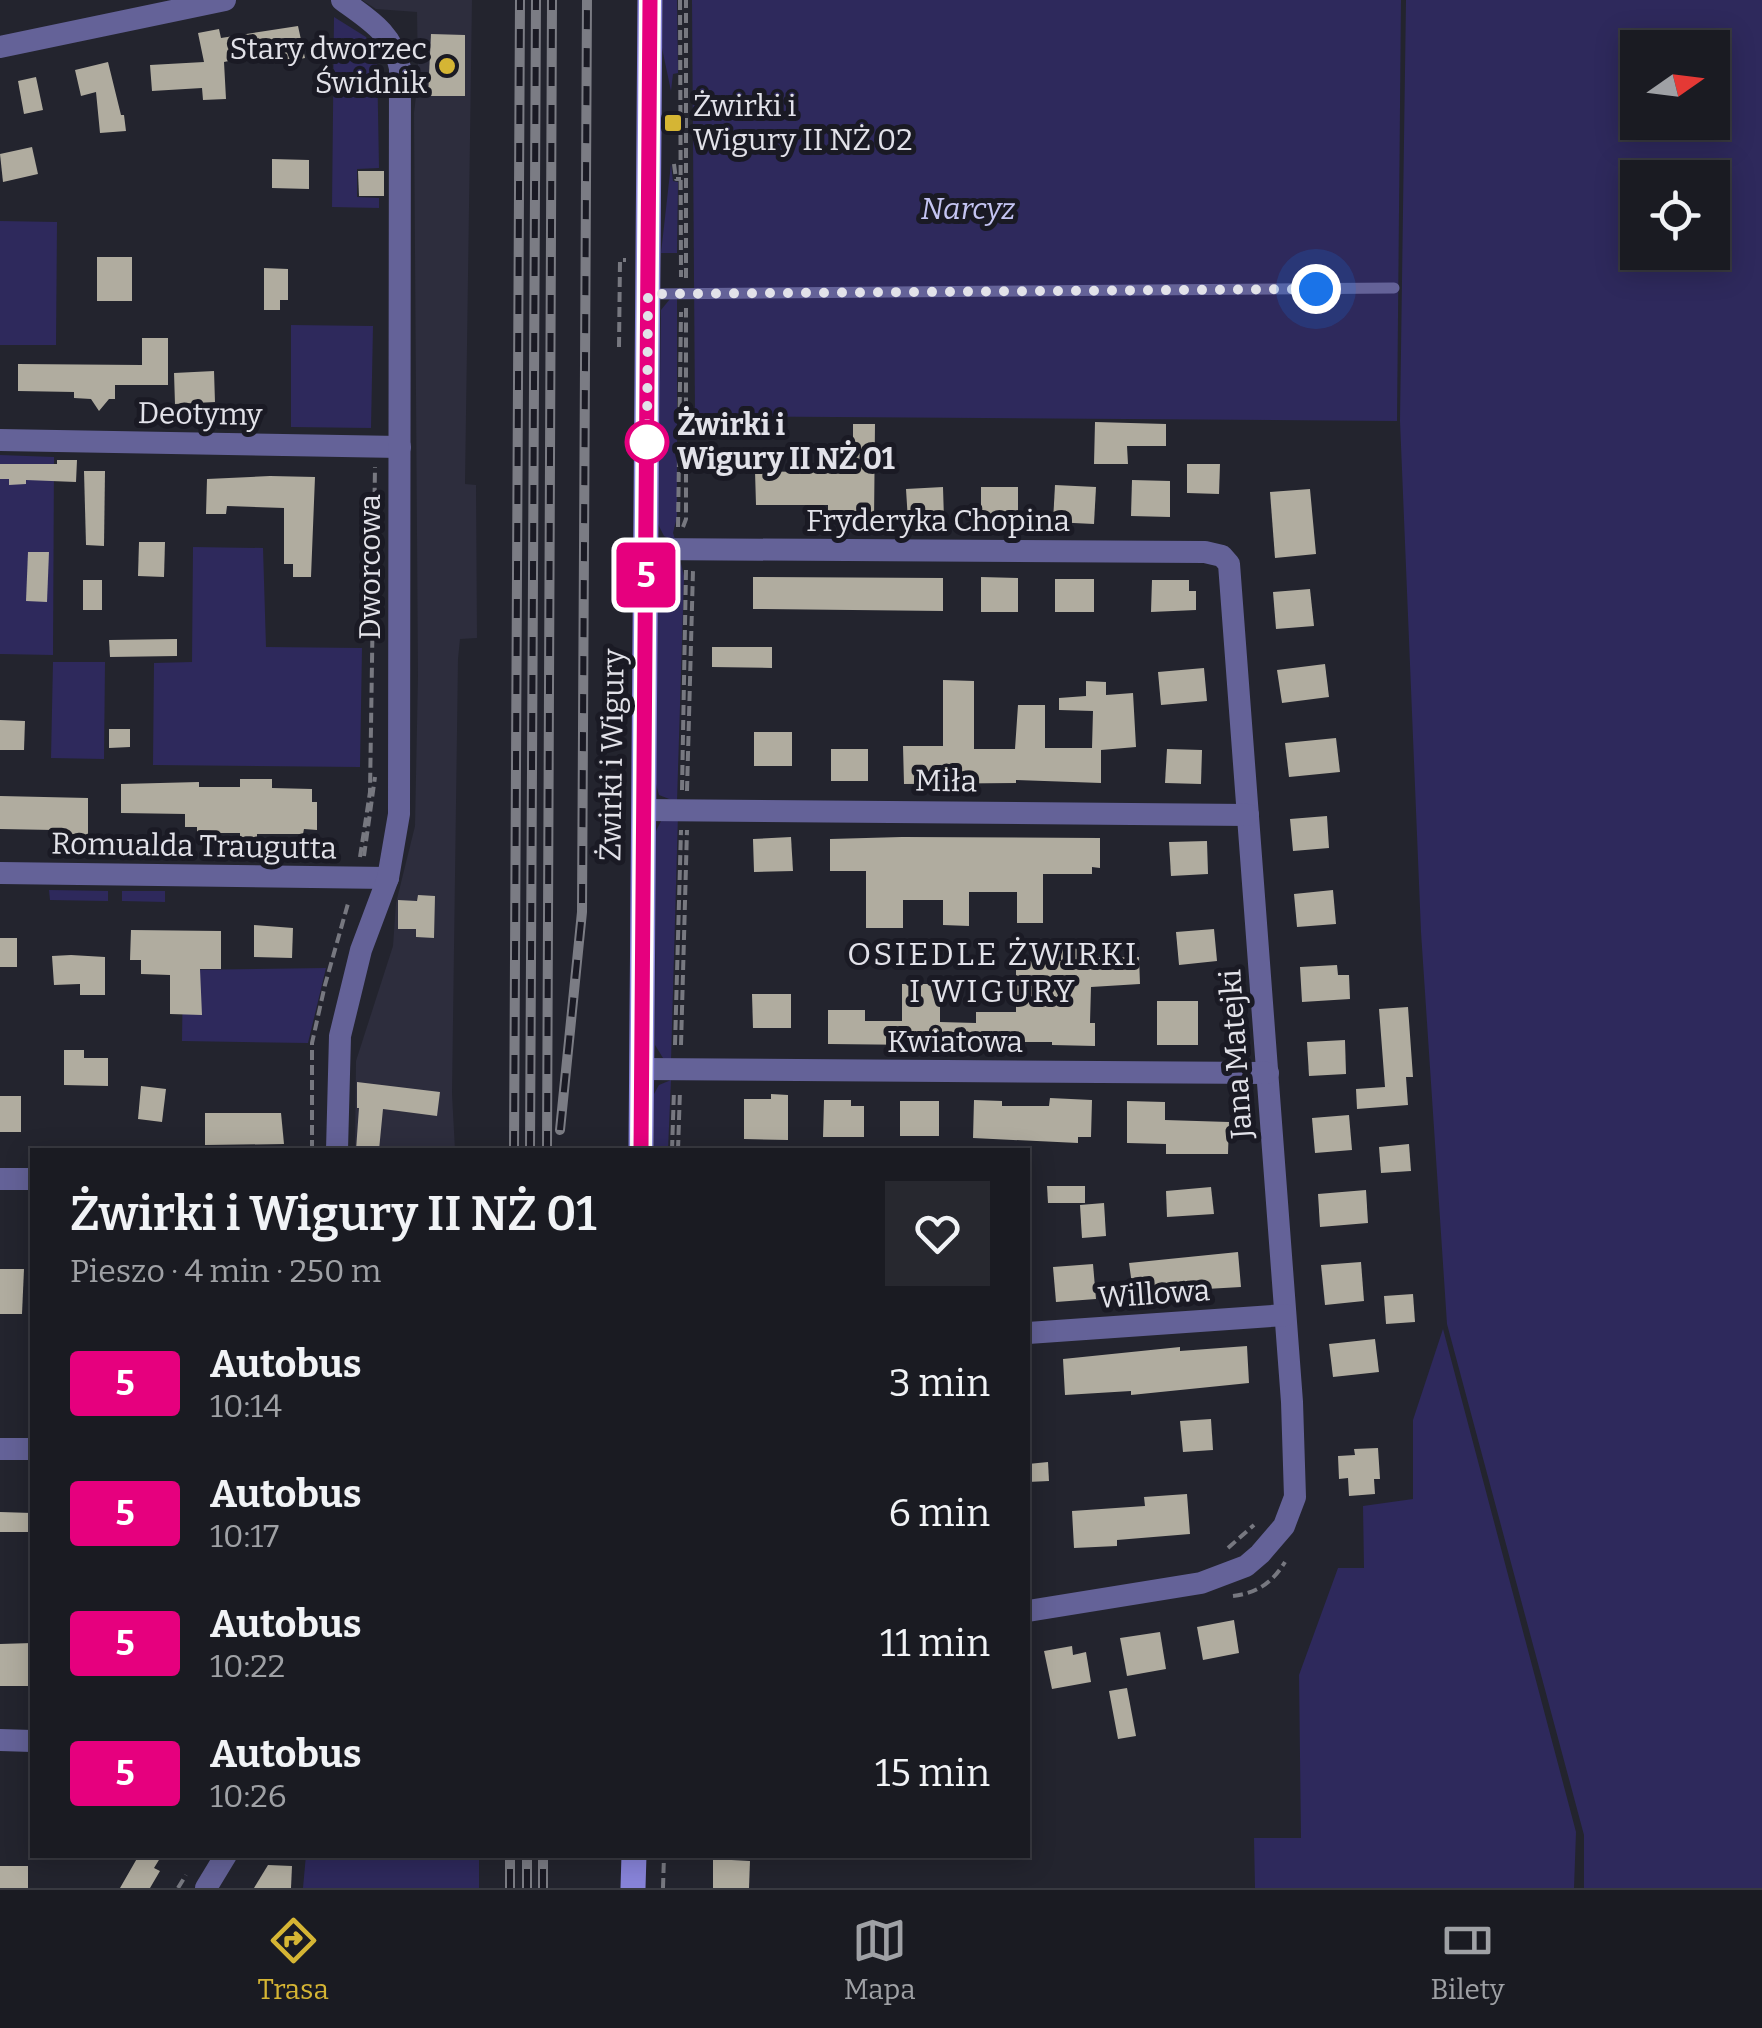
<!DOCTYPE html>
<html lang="pl">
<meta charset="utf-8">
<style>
body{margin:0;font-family:Bitter,serif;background:#27282f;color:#f1f3f6;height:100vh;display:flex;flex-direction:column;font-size:38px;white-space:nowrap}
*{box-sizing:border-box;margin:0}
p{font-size:32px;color:#9fa1a5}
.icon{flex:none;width:55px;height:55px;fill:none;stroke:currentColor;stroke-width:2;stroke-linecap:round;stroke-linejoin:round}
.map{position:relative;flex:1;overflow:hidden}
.details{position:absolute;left:30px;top:1148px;width:1000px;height:710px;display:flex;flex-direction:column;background:#1a1b22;border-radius:0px;box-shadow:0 5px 25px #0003,0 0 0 2px #383940}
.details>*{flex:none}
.badge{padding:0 20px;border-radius:8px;font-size:35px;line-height:65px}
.needle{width:65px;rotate:76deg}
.fabs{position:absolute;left:1620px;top:30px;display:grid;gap:20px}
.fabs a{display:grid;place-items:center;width:110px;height:110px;border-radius:0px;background:#1a1b22;box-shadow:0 5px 25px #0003,0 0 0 2px #383940;font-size:50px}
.you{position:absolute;width:50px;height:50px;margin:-25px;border:8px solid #fff;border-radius:50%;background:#1a73e8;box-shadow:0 0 0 15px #1a73e833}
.map>.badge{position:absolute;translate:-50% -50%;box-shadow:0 0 0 5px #fff}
.round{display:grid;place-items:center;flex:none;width:105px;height:105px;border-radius:0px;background:#27282f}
.overview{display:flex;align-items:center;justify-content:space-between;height:170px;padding:0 40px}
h1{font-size:48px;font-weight:600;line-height:75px}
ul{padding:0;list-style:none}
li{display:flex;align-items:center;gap:30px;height:130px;padding:0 40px}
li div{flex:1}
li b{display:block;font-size:38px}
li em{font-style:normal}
li .badge{min-width:110px;font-weight:700;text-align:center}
.tab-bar{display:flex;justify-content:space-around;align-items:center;height:140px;border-top:2px solid #383940;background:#1a1b22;font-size:28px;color:#9fa1a5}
.tab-bar a{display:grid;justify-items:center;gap:5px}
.tab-bar .active{color:#d5b534}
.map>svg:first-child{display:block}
.built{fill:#2d2d3d}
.green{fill:#2e295c;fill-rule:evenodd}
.building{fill:#b0ac9f}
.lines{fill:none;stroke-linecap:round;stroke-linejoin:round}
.path{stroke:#777880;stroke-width:4;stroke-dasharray:10 5;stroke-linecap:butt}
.lane{stroke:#646298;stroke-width:11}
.street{stroke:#646298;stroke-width:22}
.secondary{stroke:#8884da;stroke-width:25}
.rail-casing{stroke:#7b7c84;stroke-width:10}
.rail{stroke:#1a1a24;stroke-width:6;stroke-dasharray:19;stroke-linecap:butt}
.line-casing{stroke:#fff;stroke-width:22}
.line{stroke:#e6007e;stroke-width:15}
.walk{stroke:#e2e2e9;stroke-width:10;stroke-dasharray:0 18}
.poi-dot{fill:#d5b534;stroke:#1a1a24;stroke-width:4}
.stop-dot{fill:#fff;stroke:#e6007e;stroke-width:5}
.labels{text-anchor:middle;stroke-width:10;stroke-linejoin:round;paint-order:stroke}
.poi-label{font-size:30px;fill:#e2e2e9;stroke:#1a1a24;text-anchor:end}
.park-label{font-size:30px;font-style:italic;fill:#c4c4f2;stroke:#1a1a24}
.street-label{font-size:30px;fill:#e2e2e9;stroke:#1a1a24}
.stop-label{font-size:30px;font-weight:bold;fill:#e2e2e9;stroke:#1a1a24;text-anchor:start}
.neighbourhood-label{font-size:32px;letter-spacing:2.5px;fill:#e2e2e9;stroke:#1a1a24}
</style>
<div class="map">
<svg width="1762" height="1888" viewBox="0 0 1762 1888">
<rect width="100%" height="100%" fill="#23242e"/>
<path class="built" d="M 362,0 L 472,0 L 465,484 L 476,485 L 477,638 L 460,639 L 458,659 L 452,1094 L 455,1150 L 355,1150 L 356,1061 L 393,946 L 396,903 L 415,826 L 418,676 L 414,113 L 418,79 L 417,12 L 376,9 Z"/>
<g class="green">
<path d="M 663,0 L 677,0 L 678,73 L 673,74 L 671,91 L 662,48 Z"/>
<path d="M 692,0 L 1401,0 L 1397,421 L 695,416 Z"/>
<path d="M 1406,0 L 1762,0 L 1762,1888 L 1584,1888 L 1584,1835 L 1447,1324 L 1421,932 L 1400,421 ZM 1638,48 L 1712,48 L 1712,122 L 1638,122 ZM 1638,178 L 1712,178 L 1712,252 L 1638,252 Z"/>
<path d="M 334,17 L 366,37 L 377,56 L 379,168 L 357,169 L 357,197 L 379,198 L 379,208 L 332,207 Z"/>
<path d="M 671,164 L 673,181 L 678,182 L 677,253 L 661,253 Z"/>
<path d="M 0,221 L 57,222 L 56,345 L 0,345 Z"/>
<path d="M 670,299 L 677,299 L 677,517 L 673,533 L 676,542 L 664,536 L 658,524 L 661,310 Z"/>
<path d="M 291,325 L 373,326 L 371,428 L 291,427 Z"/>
<path d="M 0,455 L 54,457 L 53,655 L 0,654 Z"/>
<path d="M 193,547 L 263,548 L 266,647 L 362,648 L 360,767 L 153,765 L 154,663 L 192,662 Z"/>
<path d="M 679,555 L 684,576 L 677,802 L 659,795 L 656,784 L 658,575 L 664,559 Z"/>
<path d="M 53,662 L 105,662 L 104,759 L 51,758 Z"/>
<path d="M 678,814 L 671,1061 L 663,1058 L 655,1045 L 656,831 L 662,819 Z"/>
<path d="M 49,890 L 108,891 L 108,901 L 50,900 Z"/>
<path d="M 122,891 L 165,891 L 165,902 L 122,901 Z"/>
<path d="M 326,968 L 308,1043 L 182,1041 L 183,970 Z"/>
<path d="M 671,1080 L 668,1150 L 654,1150 L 654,1094 L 659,1085 Z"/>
<path d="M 1443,1329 L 1576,1832 L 1574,1888 L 1255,1888 L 1254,1838 L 1301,1838 L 1299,1675 L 1338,1568 L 1364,1568 L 1363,1506 L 1413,1499 L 1413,1420 Z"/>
<path d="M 306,1855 L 479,1855 L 479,1888 L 303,1888 Z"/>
</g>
<g class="building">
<path d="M 298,26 L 305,58 L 273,64 L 271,52 L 224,62 L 226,99 L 203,100 L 202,88 L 152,91 L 150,65 L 204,62 L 198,33 L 219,29 L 221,38 Z"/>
<path d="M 431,34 L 465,35 L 465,96 L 428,96 Z"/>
<path d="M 108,62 L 121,115 L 124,115 L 126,131 L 100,133 L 96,92 L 81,96 L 75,70 Z"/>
<path d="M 36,77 L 43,110 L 24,114 L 18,81 Z"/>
<path d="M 32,147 L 38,174 L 3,182 L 0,154 Z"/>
<path d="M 272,159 L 309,160 L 309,189 L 272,188 Z"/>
<path d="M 358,171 L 384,171 L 384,196 L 359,196 Z"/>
<rect x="97" y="257" width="35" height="44"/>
<path d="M 264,268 L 288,269 L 288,300 L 280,300 L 280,310 L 264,310 Z"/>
<path d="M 142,338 L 168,338 L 168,385 L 115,385 L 115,399 L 109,399 L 99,411 L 91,399 L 74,398 L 74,392 L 18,391 L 18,364 L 142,365 Z"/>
<path d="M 214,371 L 215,402 L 175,404 L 174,373 Z"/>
<path d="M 1095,422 L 1166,424 L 1166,446 L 1127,446 L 1128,464 L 1094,464 Z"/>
<path d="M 853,424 L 875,424 L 874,521 L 828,520 L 828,505 L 756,505 L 755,471 L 853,473 Z"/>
<path d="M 57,460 L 77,460 L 76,482 L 26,480 L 26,484 L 9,485 L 9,479 L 0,479 L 0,464 L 57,464 Z"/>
<path d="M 1187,464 L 1220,464 L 1219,494 L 1187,493 Z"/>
<path d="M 84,471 L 105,471 L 104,546 L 86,545 Z"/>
<path d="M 270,476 L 315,477 L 311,577 L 293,577 L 293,564 L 284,564 L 284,508 L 227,506 L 226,514 L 206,514 L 207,479 Z"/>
<path d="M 1132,480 L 1170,481 L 1170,517 L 1131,516 Z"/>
<path d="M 1055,485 L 1096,487 L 1094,524 L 1053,522 Z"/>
<path d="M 943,487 L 944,520 L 908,521 L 906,489 Z"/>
<rect x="981" y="487" width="37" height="40"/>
<path d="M 1310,489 L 1316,554 L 1275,558 L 1270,492 Z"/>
<path d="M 139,542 L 165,542 L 164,577 L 138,576 Z"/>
<path d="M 28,552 L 49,552 L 47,602 L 26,601 Z"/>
<path d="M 753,577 L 943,578 L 943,611 L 753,609 Z"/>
<path d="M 981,577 L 1018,578 L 1018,612 L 981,612 Z"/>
<rect x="1055" y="579" width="39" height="33"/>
<rect x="83" y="580" width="19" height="30"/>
<path d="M 1152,580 L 1189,580 L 1189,591 L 1196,591 L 1196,610 L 1151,612 Z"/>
<path d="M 1310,589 L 1314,626 L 1276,629 L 1273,592 Z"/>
<path d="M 177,639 L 177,656 L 110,657 L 109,640 Z"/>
<path d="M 712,647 L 772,647 L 772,668 L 712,667 Z"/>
<path d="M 1325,664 L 1329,697 L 1282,703 L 1277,670 Z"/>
<path d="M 1204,668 L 1207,701 L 1161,705 L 1158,672 Z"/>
<path d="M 943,680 L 974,681 L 974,749 L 1015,749 L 1018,705 L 1045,705 L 1045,748 L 1092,748 L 1093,711 L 1059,710 L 1059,698 L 1086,696 L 1086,681 L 1106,682 L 1106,695 L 1133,693 L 1136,747 L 1101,750 L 1101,783 L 1016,780 L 1016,783 L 904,784 L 903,746 L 943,746 Z"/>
<path d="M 0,720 L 25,721 L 24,750 L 0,750 Z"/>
<path d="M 109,729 L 130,729 L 130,747 L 109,748 Z"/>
<rect x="754" y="732" width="38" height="34"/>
<path d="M 1336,738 L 1340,772 L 1289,777 L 1285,743 Z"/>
<rect x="831" y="749" width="37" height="32"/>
<path d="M 1167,749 L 1202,750 L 1201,784 L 1165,783 Z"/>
<path d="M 240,779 L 272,779 L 272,788 L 312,789 L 312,802 L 317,802 L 317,830 L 304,829 L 303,834 L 257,834 L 257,848 L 240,848 L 240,833 L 197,833 L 197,827 L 185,827 L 185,814 L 121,813 L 121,784 L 199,782 L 199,787 L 240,787 Z"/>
<path d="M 0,796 L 88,798 L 88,835 L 52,833 L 53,830 L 0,829 Z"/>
<path d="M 1327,816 L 1329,848 L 1293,851 L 1290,819 Z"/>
<path d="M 791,837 L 793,871 L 754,872 L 753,839 Z"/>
<path d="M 902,837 L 1100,838 L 1100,868 L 1092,867 L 1092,874 L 1043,874 L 1043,923 L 1017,923 L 1017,892 L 969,892 L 969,926 L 943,925 L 943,900 L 903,900 L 903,928 L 866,928 L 866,871 L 830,871 L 830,839 Z"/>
<path d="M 1207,841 L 1208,874 L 1171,876 L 1169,842 Z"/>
<path d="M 1333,890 L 1336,924 L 1297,927 L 1294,894 Z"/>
<path d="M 418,895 L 435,896 L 434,938 L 416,937 L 416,929 L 398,929 L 398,900 L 417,901 Z"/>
<path d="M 254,925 L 293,928 L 292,958 L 254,957 Z"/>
<path d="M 1214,929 L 1217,961 L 1179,965 L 1176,932 Z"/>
<path d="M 131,930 L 221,931 L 221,969 L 200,969 L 202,1015 L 170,1014 L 170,975 L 141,974 L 141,960 L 130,960 Z"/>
<rect x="0" y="938" width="17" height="29"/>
<path d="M 1084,940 L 1084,958 L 1139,957 L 1140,984 L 1091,987 L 1090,1023 L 1095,1023 L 1095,1046 L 1052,1045 L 1052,1042 L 1014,1042 L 1014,1046 L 828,1044 L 828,1010 L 865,1010 L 865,1021 L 902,1021 L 902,984 L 940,984 L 940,1022 L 976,1023 L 976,1012 L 1016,1012 L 1016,961 L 1061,961 L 1061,941 Z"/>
<path d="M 71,955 L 105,957 L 105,995 L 80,995 L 80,984 L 54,985 L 52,956 Z"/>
<path d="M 1337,965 L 1338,975 L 1349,975 L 1350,999 L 1302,1002 L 1300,967 Z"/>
<path d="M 752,994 L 791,994 L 791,1028 L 753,1028 Z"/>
<rect x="1157" y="1001" width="41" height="44"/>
<path d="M 1408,1007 L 1413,1077 L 1406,1077 L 1408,1105 L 1357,1109 L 1356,1089 L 1385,1087 L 1379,1009 Z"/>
<path d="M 1345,1040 L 1346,1074 L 1309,1076 L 1307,1042 Z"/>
<path d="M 64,1050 L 84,1050 L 84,1058 L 108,1058 L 108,1086 L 64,1085 Z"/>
<path d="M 357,1082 L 440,1092 L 437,1116 L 383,1109 L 379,1150 L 356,1150 L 359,1108 L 357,1108 Z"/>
<path d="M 141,1086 L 166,1089 L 162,1122 L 138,1119 Z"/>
<path d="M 771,1094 L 788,1095 L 788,1140 L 744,1139 L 744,1099 L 771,1099 Z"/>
<rect x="0" y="1096" width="21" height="36"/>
<path d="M 1050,1098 L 1092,1100 L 1091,1137 L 1078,1137 L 1078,1143 L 973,1138 L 974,1100 L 1002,1101 L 1002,1106 L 1049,1106 Z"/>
<path d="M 824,1100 L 851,1100 L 851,1106 L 864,1106 L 864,1137 L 823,1137 Z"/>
<rect x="900" y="1101" width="39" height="35"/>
<path d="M 1127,1101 L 1165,1102 L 1165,1120 L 1229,1122 L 1228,1154 L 1166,1154 L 1166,1144 L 1127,1143 Z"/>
<path d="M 205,1113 L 281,1113 L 284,1144 L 205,1145 Z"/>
<path d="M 1349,1115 L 1352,1150 L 1315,1153 L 1312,1118 Z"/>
<path d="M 1409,1144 L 1411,1171 L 1381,1173 L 1379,1147 Z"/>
<path d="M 1047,1186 L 1085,1186 L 1085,1203 L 1048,1203 Z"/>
<path d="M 1211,1187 L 1214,1214 L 1167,1217 L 1166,1191 Z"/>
<path d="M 1366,1190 L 1368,1223 L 1320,1227 L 1318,1194 Z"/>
<path d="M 1104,1203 L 1106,1236 L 1082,1238 L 1080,1205 Z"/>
<path d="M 1238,1252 L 1241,1287 L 1171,1291 L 1172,1295 L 1134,1299 L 1129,1263 Z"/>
<path d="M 1361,1262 L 1364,1301 L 1325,1305 L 1321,1265 Z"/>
<path d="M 1093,1264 L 1096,1299 L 1056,1302 L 1053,1267 Z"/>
<path d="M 0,1269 L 24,1269 L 22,1314 L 0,1314 Z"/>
<path d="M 1413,1294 L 1415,1322 L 1386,1324 L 1384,1296 Z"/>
<path d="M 1375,1339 L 1379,1372 L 1333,1377 L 1329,1344 Z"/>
<path d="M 1247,1346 L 1249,1383 L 1131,1395 L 1131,1391 L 1065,1395 L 1063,1359 L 1180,1347 L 1180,1351 Z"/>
<path d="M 1211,1419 L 1213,1450 L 1183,1452 L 1180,1421 Z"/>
<path d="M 1378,1448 L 1380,1479 L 1374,1479 L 1375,1494 L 1349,1496 L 1348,1478 L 1339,1479 L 1338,1456 L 1355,1455 L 1354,1449 Z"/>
<path d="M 1048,1462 L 1049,1481 L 1028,1482 L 1028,1464 Z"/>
<path d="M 1187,1494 L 1190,1534 L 1117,1540 L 1117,1546 L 1074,1548 L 1072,1511 L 1145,1506 L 1144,1497 Z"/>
<path d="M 0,1512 L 32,1513 L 32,1532 L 0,1532 Z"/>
<path d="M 1234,1620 L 1239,1653 L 1203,1660 L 1197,1627 Z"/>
<path d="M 1160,1632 L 1166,1669 L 1127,1676 L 1120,1638 Z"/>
<path d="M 32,1643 L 32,1686 L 0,1686 L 0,1644 Z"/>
<path d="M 1072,1646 L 1073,1655 L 1086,1652 L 1091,1682 L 1052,1689 L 1044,1651 Z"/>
<path d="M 1127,1688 L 1136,1736 L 1118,1739 L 1109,1691 Z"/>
<path d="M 139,1855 L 162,1855 L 154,1868 L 160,1871 L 150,1888 L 120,1888 Z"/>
<path d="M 713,1859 L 750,1861 L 749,1888 L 713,1888 Z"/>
<path d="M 268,1865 L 292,1866 L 291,1888 L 254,1888 Z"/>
<rect x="0" y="1866" width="28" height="22"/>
</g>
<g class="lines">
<g class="path">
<path d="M 680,0 L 681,277"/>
<path d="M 674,164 L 676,179 L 681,179"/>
<path d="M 686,278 L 686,0"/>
<path d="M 619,347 L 620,260 L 626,260"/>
<path d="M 678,527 L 681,312"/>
<path d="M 683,527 L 686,519 L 686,308"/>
<path d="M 682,790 L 686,570"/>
<path d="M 687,791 L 693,570"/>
<path d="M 364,856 L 375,777"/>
<path d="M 360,857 L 370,792 L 375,467"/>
<path d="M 675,1045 L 681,830"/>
<path d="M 681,1045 L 687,830"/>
<path d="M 312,1150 L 312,1043 L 325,985 L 349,900"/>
<path d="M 672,1150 L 674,1090"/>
<path d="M 678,1150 L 680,1090"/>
<path d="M 1228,1548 L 1254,1525"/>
<path d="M 1233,1596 C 1257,1593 1272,1583 1285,1562"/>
<path d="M 178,1888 L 186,1875"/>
<path d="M 663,1888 L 664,1855"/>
</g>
<path class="lane" d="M 648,294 L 1394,288"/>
<g class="street">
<path d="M 0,47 L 225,0"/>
<path d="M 0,440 L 400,447"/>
<path d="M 646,549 L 1205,552 L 1222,556 L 1229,564 L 1292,1402 L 1295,1497 L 1284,1526 L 1260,1554 L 1246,1566 L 1201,1583 L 1028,1611"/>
<path d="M 644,810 L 1248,815"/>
<path d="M 0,873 L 388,878"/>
<path d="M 642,1069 L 1268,1073"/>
<path d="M 337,1150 L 340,1036 L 361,950 L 388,878 L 399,814 L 400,68 C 392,32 369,20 342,0"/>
<path d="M 0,1179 L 32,1179"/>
<path d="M 1028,1333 L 1285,1315"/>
<path d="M 0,1449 L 32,1449"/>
<path d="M 0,1740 L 32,1741"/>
<path d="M 206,1888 L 226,1855"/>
</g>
<g class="secondary">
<path d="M 641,1150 L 650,0"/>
<path d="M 633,1888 L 634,1855"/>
</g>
<g class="rail-casing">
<g id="rail">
<path d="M 560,1130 L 582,912 L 587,0"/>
<path d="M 514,1150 L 520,0"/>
<path d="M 530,1150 L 536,0"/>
<path d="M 547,1150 L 552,0"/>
<path d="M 510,1888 L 510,1855"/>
<path d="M 527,1888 L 527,1855"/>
<path d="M 543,1888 L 543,1855"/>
</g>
</g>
<use href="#rail" class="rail"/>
</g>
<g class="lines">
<g class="line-casing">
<path id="line" d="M 641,1150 L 650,0"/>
</g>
<use href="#line" class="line"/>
<path class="walk" d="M 647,442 L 648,294 L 1316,289"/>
</g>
<g class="poi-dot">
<circle cx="447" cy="66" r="10"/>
<rect x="663" y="113" width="20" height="20" rx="5"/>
</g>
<circle class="stop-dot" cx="647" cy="442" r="20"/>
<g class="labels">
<g class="poi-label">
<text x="427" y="59">Stary dworzec<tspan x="427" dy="34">Świdnik</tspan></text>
<text x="693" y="116" text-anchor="start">Żwirki i<tspan x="693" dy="34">Wigury II NŻ 02</tspan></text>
</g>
<g class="park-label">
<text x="968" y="219">Narcyz</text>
</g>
<g class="street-label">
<text transform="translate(200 414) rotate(1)" y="10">Deotymy</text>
<text x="938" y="531">Fryderyka Chopina</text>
<text transform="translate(370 567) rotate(-90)" y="10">Dworcowa</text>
<text transform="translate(612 755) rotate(-89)" y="10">Żwirki i Wigury</text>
<text transform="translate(946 781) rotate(1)" y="10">Miła</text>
<text transform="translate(194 846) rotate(1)" y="10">Romualda Traugutta</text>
<text x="955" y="1052">Kwiatowa</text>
<text transform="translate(1236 1054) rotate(-94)" y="10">Jana Matejki</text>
<text transform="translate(1154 1294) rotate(-4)" y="10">Willowa</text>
</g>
<g class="stop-label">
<text x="677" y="435">Żwirki i<tspan x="677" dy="34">Wigury II NŻ 01</tspan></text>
</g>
<g class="neighbourhood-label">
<text x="993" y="965">OSIEDLE ŻWIRKI<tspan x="993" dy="37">I WIGURY</tspan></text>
</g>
</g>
</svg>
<div class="fabs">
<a><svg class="needle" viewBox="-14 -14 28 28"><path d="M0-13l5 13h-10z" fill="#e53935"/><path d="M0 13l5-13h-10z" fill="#9fa1a5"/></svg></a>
<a><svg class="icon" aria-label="locate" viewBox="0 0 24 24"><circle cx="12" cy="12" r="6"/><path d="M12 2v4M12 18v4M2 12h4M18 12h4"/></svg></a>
</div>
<div class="you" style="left:1316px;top:289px"></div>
<b class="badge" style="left:646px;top:575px;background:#e6007e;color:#fff">5</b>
<section class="details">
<div class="overview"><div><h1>Żwirki i Wigury II NŻ 01</h1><p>Pieszo · 4 min · 250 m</p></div><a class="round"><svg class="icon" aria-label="heart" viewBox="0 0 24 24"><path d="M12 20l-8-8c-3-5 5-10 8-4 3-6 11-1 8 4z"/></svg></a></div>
<ul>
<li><span class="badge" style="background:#e6007e;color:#fff">5</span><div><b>Autobus</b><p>10:14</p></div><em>3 min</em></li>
<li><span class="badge" style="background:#e6007e;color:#fff">5</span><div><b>Autobus</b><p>10:17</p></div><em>6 min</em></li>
<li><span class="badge" style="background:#e6007e;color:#fff">5</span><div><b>Autobus</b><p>10:22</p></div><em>11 min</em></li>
<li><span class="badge" style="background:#e6007e;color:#fff">5</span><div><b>Autobus</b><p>10:26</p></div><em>15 min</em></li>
</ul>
</section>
</div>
<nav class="tab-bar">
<a class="active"><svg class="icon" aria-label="directions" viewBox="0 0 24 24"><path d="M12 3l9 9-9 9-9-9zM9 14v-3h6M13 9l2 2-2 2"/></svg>Trasa</a>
<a><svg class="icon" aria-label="map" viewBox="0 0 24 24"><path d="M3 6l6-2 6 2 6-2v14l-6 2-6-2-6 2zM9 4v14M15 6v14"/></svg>Mapa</a>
<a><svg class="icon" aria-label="tickets" viewBox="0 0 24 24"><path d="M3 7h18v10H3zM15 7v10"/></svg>Bilety</a>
</nav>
